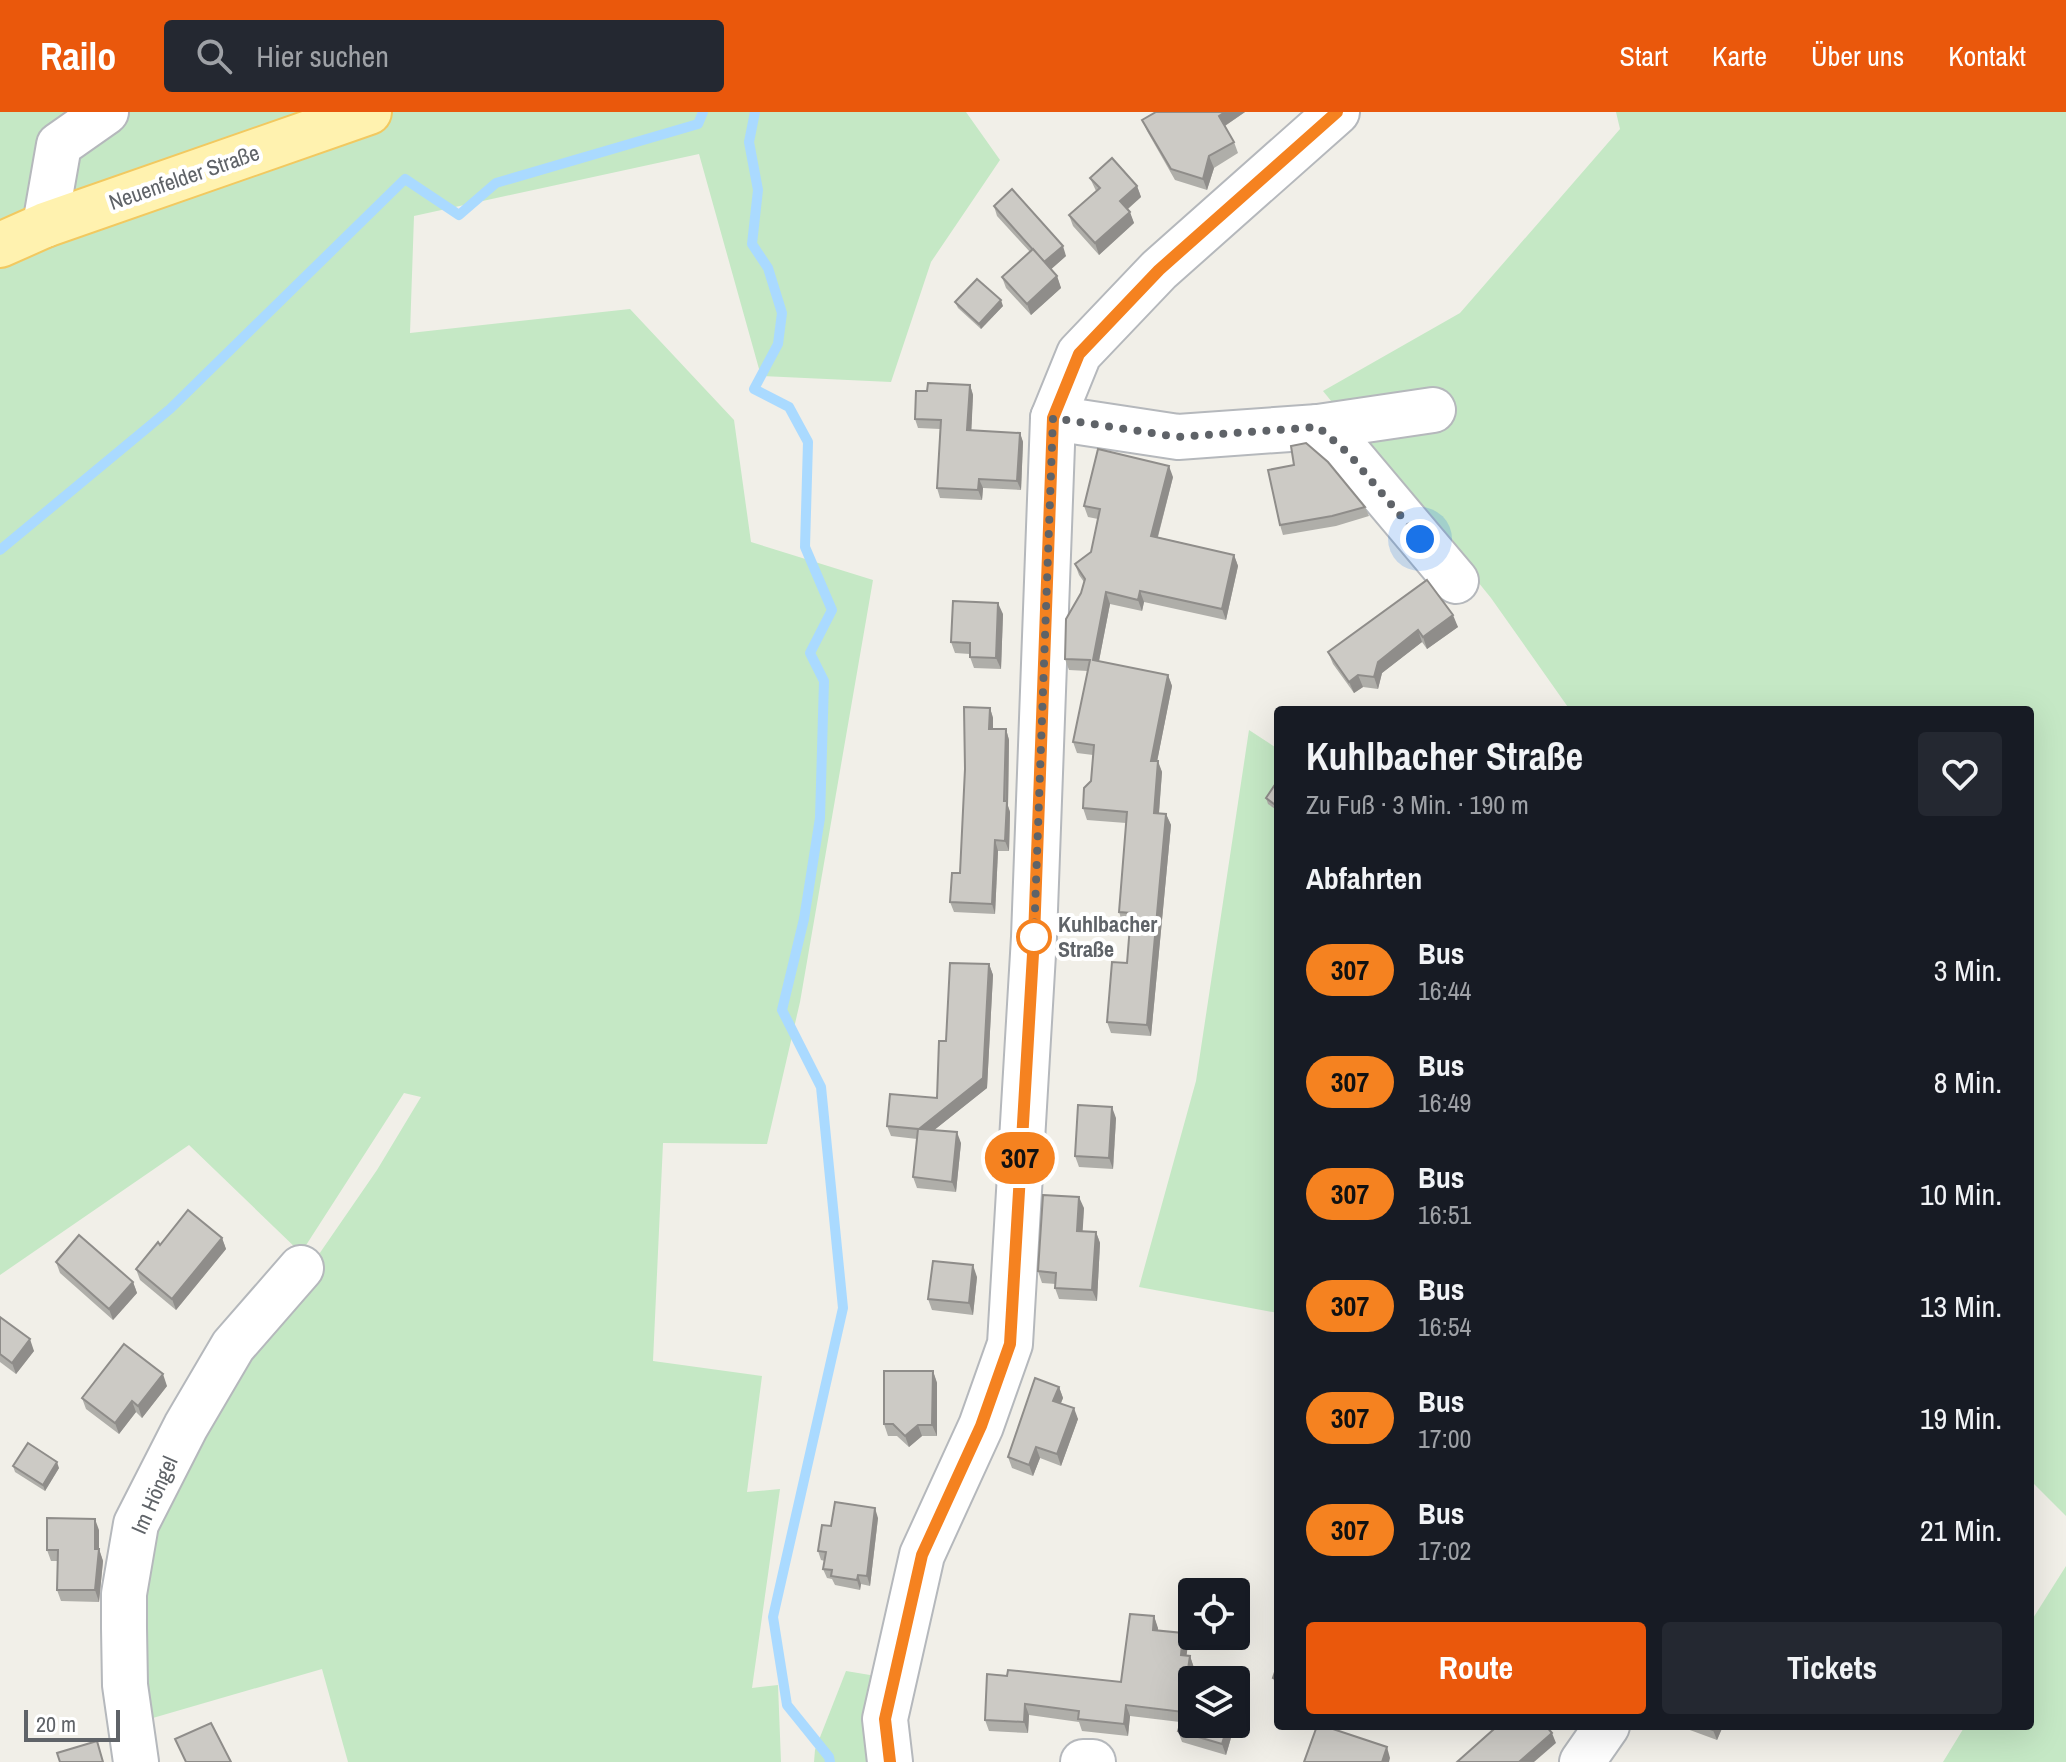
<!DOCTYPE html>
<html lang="de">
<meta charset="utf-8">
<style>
body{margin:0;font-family:"Archivo Narrow",sans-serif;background:#242831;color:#f1f3f6;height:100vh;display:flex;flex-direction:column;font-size:30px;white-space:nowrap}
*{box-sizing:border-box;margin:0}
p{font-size:26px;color:#9ea1a6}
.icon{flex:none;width:44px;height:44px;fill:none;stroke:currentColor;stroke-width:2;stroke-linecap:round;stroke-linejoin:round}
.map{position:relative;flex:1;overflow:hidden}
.details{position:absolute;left:1274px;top:594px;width:760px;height:1024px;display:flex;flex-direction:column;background:#171b24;border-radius:8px;box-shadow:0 8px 32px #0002}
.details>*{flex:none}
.badge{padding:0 16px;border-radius:26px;font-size:28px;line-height:52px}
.buttons{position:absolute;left:1178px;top:1466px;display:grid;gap:16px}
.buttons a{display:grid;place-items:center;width:72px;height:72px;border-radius:8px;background:#171b24;box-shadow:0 8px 32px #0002;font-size:40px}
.scale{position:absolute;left:24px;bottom:20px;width:96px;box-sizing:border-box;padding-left:8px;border:4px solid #5f6368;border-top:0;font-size:22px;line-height:28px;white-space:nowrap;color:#5f6368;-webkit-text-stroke:6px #fff;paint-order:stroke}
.you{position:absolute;width:40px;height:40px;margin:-20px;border:6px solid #fff;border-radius:50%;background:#1a73e8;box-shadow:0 0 0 12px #1a73e833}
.map>.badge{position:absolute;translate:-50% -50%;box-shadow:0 0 0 4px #fff}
h2{padding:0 32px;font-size:30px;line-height:72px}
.round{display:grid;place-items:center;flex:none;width:84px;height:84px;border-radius:8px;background:#242831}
.headline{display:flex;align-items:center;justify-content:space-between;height:136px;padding:0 32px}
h1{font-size:38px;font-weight:800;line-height:60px}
.action{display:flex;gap:16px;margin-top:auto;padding:16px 32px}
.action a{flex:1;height:92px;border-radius:8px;background:#ea580c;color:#fff;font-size:32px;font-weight:800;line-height:92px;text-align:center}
.action a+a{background:#242831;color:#f1f3f6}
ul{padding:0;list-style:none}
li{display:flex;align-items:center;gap:24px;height:112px;padding:0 32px}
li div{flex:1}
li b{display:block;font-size:30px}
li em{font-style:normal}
li .badge{min-width:88px;font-weight:700;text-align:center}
header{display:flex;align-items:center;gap:48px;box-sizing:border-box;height:112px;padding:0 40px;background:#ea580c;color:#fff}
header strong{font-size:38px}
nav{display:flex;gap:44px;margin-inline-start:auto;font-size:28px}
.search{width:560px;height:72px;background:#242831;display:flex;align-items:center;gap:20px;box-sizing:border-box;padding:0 28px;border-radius:8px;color:#9ea1a6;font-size:30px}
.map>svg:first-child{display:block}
.green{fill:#c5e8c5}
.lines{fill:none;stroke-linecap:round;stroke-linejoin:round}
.stream{stroke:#aadaff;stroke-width:10}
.minor-casing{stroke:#b5b8bc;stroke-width:48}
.major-casing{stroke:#f2c960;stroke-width:48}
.minor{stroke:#fff;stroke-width:44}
.major{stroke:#fff2af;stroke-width:44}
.wall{fill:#afaea9}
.shaded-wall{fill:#8f8d8a}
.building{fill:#cccac5;stroke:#8f8d8a;stroke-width:2}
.line-casing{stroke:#fff;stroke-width:18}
.line{stroke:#f58220;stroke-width:12}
.walk{stroke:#5f6368;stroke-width:8;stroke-dasharray:0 14.4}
.stop-dot{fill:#fff;stroke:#f58220;stroke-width:4}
.labels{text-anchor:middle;stroke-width:8;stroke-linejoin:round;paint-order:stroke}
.street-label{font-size:22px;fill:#5f6368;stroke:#fff}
.stop-label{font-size:22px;font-weight:bold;fill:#5f6368;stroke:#fff;text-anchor:start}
</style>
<header>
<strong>Railo</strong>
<div class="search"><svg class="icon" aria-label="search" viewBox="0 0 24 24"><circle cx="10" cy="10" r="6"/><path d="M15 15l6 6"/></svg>Hier suchen</div>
<nav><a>Start</a><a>Karte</a><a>Über uns</a><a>Kontakt</a></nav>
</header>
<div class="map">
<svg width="2066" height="1650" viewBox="0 0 2066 1650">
<rect width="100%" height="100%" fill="#f1efe8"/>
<g class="green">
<path d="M 0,0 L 966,0 L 1000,48 L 931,150 L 891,270 L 761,264 L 699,42 L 414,104 L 410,221 L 630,197 L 734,308 L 751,430 L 873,468 L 800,890 L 767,1032 L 663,1031 L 653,1249 L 762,1264 L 747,1380 L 780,1377 L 752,1576 L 778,1573 L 781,1650 L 348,1650 L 322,1557 L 139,1610 L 146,1426 L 237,1248 L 315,1148 L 377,1058 L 421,985 L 404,981 L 301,1141 L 189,1033 L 0,1163 Z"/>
<path d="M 1616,0 L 2066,0 L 2066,1404 L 2030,1368 L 2030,598 L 1570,598 L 1491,486 L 1323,279 L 1460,201 L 1620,17 Z"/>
<path d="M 1249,618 L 1278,637 L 1278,1201 L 1139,1175 L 1196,969 Z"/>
<path d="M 2066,1454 L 2066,1650 L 1943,1650 L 1965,1614 L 2030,1614 L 2030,1511 Z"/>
<path d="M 846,1559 L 876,1564 L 878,1650 L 814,1650 L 815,1638 Z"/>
</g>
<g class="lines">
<g class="stream">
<path d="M 755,0 L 749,30 L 758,78 L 752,132 L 768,156 L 782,201 L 778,232 L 754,277 L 789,295 L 808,330 L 805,435 L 832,498 L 810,541 L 824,569 L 820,706 L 804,807 L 782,898 L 821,975 L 843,1196 L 773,1505 L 787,1593 L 829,1645 L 830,1650"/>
<path d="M 0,438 L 170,297 L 405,67 L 459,103 L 496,71 L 698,12 L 703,0"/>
</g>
<g class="minor-casing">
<g id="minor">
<path d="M 45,113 L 59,33 L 106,0"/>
<path d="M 1053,306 L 1178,325 L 1318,315 L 1433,298"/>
<path d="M 1318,315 L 1349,342 L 1456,469"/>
<path d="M 136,1650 L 125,1573 L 124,1516 L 124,1482 L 136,1412 L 186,1314 L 233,1234 L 301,1156"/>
<path d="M 890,1650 L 885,1607 L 922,1443 L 981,1314 L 1010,1232 L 1034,825 L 1053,306 L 1079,242 L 1159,158 L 1337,0"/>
<path d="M 1083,1650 L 1093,1650"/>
<path d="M 1582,1650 L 1607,1614"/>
</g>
</g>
<g class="major-casing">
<path id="major" d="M 0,133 L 45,113 L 369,0"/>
</g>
<use href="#minor" class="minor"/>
<use href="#major" class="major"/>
</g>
<g class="wall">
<path d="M 1245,0 L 1225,14 L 1234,30 L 1238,41 L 1214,56 L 1207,78 L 1175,68 L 1147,19 L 1142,8 Z"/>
<path d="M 1090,66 L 1137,74 L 1141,85 L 1128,97 L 1134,111 L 1099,143 L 1073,114 L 1069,103 L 1096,79 Z"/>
<path d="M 994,94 L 1066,144 L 1051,157 L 1057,164 L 1061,176 L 1031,203 L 1006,176 L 1002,165 L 1030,140 L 997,104 Z"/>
<path d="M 955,190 L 1003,194 L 981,217 L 958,196 Z"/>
<path d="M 970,273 L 973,283 L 971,318 L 1020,321 L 1023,330 L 1021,378 L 983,376 L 982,388 L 940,386 L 937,376 L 940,317 L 918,316 L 915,307 L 927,279 Z"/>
<path d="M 1173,365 L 1158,425 L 1234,443 L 1238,454 L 1226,508 L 1144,490 L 1142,499 L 1110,492 L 1099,549 L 1168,563 L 1172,574 L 1157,649 L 1162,660 L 1159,702 L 1166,702 L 1171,713 L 1151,924 L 1111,921 L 1107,910 L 1127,851 L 1130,812 L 1123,812 L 1119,800 L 1126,711 L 1087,708 L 1083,696 L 1091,669 L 1093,643 L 1077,641 L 1073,630 L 1088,559 L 1069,558 L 1065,547 L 1084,470 L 1079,463 L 1075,452 L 1091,440 L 1098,407 L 1088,405 L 1084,394 Z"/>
<path d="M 1365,395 L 1369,404 L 1336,414 L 1283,423 L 1280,413 Z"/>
<path d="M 1427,468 L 1458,515 L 1427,537 L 1422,530 L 1382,561 L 1378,577 L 1363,575 L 1354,581 L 1333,552 L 1328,540 Z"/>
<path d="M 1003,502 L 1001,557 L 974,556 L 970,545 L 970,542 L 955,541 L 951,530 Z"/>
<path d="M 990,596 L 993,606 L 993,617 L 1006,617 L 1009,628 L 1008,694 L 1010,700 L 1009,739 L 998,739 L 995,802 L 954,800 L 950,790 L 960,761 Z"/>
<path d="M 1278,668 L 1278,699 L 1268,692 L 1266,686 Z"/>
<path d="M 989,852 L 993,863 L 987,976 L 934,1018 L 961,1031 L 956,1080 L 917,1076 L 913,1065 L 917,1027 L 891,1024 L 887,1014 L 937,986 L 946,929 Z"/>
<path d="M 1116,1006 L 1113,1057 L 1079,1055 L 1075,1044 Z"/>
<path d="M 1084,1096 L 1082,1119 L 1096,1120 L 1100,1131 L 1097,1189 L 1059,1187 L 1055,1176 L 1056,1172 L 1042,1171 L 1038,1159 Z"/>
<path d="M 222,1126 L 226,1137 L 176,1198 L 140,1168 L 136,1157 L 160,1133 Z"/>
<path d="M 56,1150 L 133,1170 L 137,1181 L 113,1208 L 60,1161 Z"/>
<path d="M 977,1165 L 973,1203 L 932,1198 L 928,1187 Z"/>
<path d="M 0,1205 L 34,1239 L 16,1262 L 0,1250 Z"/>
<path d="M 933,1259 L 937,1271 L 937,1324 L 922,1324 L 909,1335 L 897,1324 L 888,1324 L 884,1312 Z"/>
<path d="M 167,1274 L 142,1306 L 136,1300 L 119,1322 L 86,1297 L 82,1286 Z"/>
<path d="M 1059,1275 L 1063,1286 L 1061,1291 L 1078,1307 L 1061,1354 L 1040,1346 L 1033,1364 L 1012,1356 L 1008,1345 Z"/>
<path d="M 13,1354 L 59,1356 L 45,1379 L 15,1360 Z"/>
<path d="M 878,1406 L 870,1474 L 861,1472 L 860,1478 L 835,1473 L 832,1467 L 827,1466 L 823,1457 L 825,1449 L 821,1448 L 818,1439 L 831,1414 Z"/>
<path d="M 99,1418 L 99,1437 L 103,1449 L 99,1490 L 61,1489 L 57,1478 L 58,1449 L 51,1449 L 47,1438 Z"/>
<path d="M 1154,1504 L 1158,1518 L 1188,1533 L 1186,1544 L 1190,1544 L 1194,1556 L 1190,1579 L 1192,1612 L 1235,1612 L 1226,1643 L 1182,1630 L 1178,1619 L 1180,1610 L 1130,1604 L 1128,1624 L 1082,1619 L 1079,1610 L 1029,1603 L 1028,1621 L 989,1619 L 985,1608 L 987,1562 L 1121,1570 Z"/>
<path d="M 1278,1551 L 1278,1578 L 1273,1566 Z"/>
<path d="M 1679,1614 L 1723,1614 L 1717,1628 Z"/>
</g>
<g class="shaded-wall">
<path d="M 1225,0 L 1245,0 L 1223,15 L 1219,4 Z"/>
<path d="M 1209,44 L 1214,56 L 1207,78 L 1203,67 Z"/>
<path d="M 1137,74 L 1141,85 L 1124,100 L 1120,89 Z"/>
<path d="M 1130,100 L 1134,111 L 1099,143 L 1095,131 Z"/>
<path d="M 1063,134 L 1066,144 L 1048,160 L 1044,150 Z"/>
<path d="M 1057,164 L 1061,176 L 1031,203 L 1027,192 Z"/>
<path d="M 1001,188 L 1003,194 L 981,217 L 979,212 Z"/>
<path d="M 970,273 L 973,283 L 971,327 L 967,318 Z"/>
<path d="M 1020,321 L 1023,330 L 1021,378 L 1017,369 Z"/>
<path d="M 1169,354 L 1173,365 L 1155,435 L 1151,424 Z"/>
<path d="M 979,367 L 983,376 L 982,388 L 978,378 Z"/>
<path d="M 1234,443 L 1238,454 L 1226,508 L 1222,497 Z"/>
<path d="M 1140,479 L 1144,490 L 1142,499 L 1138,488 Z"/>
<path d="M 1106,480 L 1110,492 L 1097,559 L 1093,548 Z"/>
<path d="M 998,491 L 1003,502 L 1001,557 L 996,546 Z"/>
<path d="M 1453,503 L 1458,515 L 1427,537 L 1423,525 Z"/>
<path d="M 1418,518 L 1422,530 L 1382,561 L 1378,577 L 1374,565 L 1378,550 Z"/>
<path d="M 1168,563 L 1172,574 L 1155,660 L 1151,649 Z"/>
<path d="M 1358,563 L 1363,575 L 1354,581 L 1349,570 Z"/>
<path d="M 990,596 L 993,606 L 993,627 L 989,617 Z"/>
<path d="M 1006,617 L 1009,628 L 1008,694 L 1010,700 L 1009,739 L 1005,729 Z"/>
<path d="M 1158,649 L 1162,660 L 1158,712 L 1154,701 Z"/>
<path d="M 1166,702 L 1171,713 L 1151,924 L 1147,913 Z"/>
<path d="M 995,728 L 998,739 L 995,802 L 992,792 Z"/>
<path d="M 989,852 L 993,863 L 987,976 L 923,1027 L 919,1017 L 983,966 Z"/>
<path d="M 1112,995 L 1116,1006 L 1113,1057 L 1109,1046 Z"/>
<path d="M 957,1020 L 961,1031 L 956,1080 L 952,1070 Z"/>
<path d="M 1079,1085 L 1084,1096 L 1082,1130 L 1077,1119 Z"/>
<path d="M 1096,1120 L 1100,1131 L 1097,1189 L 1092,1178 Z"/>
<path d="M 222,1126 L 226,1137 L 176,1198 L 172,1187 Z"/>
<path d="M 973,1153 L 977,1165 L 973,1203 L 969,1191 Z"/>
<path d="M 133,1170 L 137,1181 L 113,1208 L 109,1197 Z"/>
<path d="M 30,1227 L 34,1239 L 16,1262 L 12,1251 Z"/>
<path d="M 933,1259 L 937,1271 L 937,1324 L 932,1313 Z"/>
<path d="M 163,1262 L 167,1274 L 142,1306 L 138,1294 Z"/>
<path d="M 1059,1275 L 1063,1286 L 1057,1300 L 1053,1289 Z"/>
<path d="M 132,1289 L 136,1300 L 119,1322 L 115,1311 Z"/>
<path d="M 1074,1296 L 1078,1307 L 1061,1354 L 1057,1342 Z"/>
<path d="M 918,1313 L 922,1324 L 909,1335 L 905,1324 Z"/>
<path d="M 1036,1335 L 1040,1346 L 1033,1364 L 1029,1353 Z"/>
<path d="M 57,1350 L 59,1356 L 45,1379 L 43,1373 Z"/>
<path d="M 875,1396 L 878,1406 L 870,1474 L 867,1464 Z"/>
<path d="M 95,1407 L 99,1418 L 99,1439 L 99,1437 L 103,1449 L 99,1490 L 95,1478 Z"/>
<path d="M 858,1463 L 861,1472 L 860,1478 L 857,1468 Z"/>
<path d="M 1154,1504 L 1158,1516 L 1157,1529 L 1153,1518 Z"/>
<path d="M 1183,1521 L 1188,1533 L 1185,1554 L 1181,1543 Z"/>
<path d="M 1190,1544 L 1194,1556 L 1189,1589 L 1185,1577 Z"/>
<path d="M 1025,1592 L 1029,1603 L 1028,1621 L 1024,1610 Z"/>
<path d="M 1126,1593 L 1130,1604 L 1128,1624 L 1124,1612 Z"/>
<path d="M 1228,1612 L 1235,1612 L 1226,1643 L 1222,1632 Z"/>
<path d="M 1715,1614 L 1723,1614 L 1717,1628 L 1713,1618 Z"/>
<path d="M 1552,1621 L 1556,1631 L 1534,1650 L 1519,1650 Z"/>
<path d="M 1387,1635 L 1390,1646 L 1389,1650 L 1382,1650 Z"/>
</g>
<g class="building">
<path d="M 1156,0 L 1225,0 L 1219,4 L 1234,30 L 1209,44 L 1203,67 L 1171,57 L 1142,8 Z"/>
<path d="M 1112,46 L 1137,74 L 1120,89 L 1130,100 L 1095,131 L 1069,103 L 1100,76 L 1090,66 Z"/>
<path d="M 1012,77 L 1063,134 L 1044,150 L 994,94 Z"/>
<path d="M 1033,137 L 1057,164 L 1027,192 L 1002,165 Z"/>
<path d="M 977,167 L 1001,188 L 979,212 L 955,190 Z"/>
<path d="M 928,271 L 970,273 L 967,318 L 1020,321 L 1017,369 L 979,367 L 978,378 L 937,376 L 941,308 L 915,307 L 916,279 L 927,279 Z"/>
<path d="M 1306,331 L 1328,350 L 1365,395 L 1332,404 L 1280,413 L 1268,358 L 1294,353 L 1291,334 Z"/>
<path d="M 1098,337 L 1169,354 L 1151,424 L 1234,443 L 1222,497 L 1140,479 L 1138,488 L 1106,480 L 1093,548 L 1168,563 L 1151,649 L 1158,649 L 1154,701 L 1166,702 L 1147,913 L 1107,910 L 1112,850 L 1127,851 L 1131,801 L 1119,800 L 1127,700 L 1083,696 L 1084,676 L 1091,669 L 1094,633 L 1073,630 L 1090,548 L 1065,547 L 1066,507 L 1081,481 L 1085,467 L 1075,452 L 1091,440 L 1100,397 L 1084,394 Z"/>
<path d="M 1427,468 L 1453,503 L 1423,525 L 1418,518 L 1378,550 L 1374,565 L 1358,563 L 1349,570 L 1328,540 Z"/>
<path d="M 953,489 L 998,491 L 996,546 L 970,545 L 970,531 L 951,530 Z"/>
<path d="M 964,595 L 990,596 L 989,617 L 1006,617 L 1004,689 L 1007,689 L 1005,729 L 995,728 L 992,792 L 950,790 L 952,761 L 960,761 L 965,657 Z"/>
<path d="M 1278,668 L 1278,695 L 1266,686 Z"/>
<path d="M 950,851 L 989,852 L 983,966 L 919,1017 L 957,1020 L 952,1070 L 913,1065 L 918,1017 L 887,1014 L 890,982 L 937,986 L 939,929 L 946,929 Z"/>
<path d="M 1078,993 L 1112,995 L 1109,1046 L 1075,1044 Z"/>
<path d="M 1043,1083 L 1079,1085 L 1077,1119 L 1096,1120 L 1092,1178 L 1055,1176 L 1056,1161 L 1038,1159 Z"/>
<path d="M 188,1098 L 222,1126 L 172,1187 L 136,1157 L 158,1130 L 160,1133 Z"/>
<path d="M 79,1123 L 133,1170 L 109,1197 L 56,1150 Z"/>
<path d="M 933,1149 L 973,1153 L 969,1191 L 928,1187 Z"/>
<path d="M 0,1205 L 30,1227 L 12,1251 L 0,1242 Z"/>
<path d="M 124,1232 L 163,1262 L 138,1294 L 132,1289 L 115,1311 L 82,1286 Z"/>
<path d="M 884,1259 L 933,1259 L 932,1313 L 918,1313 L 905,1324 L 893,1312 L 884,1312 Z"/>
<path d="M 1035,1266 L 1059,1275 L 1053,1289 L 1074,1296 L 1057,1342 L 1036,1335 L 1029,1353 L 1008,1345 Z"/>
<path d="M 28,1331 L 57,1350 L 43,1373 L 13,1354 Z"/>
<path d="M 835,1390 L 875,1396 L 867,1464 L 858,1463 L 857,1468 L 831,1464 L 832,1458 L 823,1457 L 826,1440 L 818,1439 L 822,1413 L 831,1414 Z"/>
<path d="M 47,1406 L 95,1407 L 95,1437 L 99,1437 L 95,1478 L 57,1478 L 58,1438 L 47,1438 Z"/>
<path d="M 1130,1502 L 1154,1504 L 1153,1518 L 1183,1521 L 1181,1543 L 1190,1544 L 1185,1577 L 1192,1580 L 1192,1612 L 1228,1612 L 1222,1632 L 1178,1619 L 1184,1600 L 1126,1593 L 1124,1612 L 1078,1607 L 1079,1599 L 1025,1592 L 1024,1610 L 985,1608 L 987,1562 L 1007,1564 L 1008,1558 L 1121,1570 Z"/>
<path d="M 1278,1551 L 1278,1568 L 1273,1566 Z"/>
<path d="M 211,1611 L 231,1650 L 186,1650 L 175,1627 Z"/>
<path d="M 1317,1614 L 1324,1614 L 1387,1635 L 1382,1650 L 1304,1650 Z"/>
<path d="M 1492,1614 L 1546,1614 L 1552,1621 L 1519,1650 L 1457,1650 L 1494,1617 Z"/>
<path d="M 1702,1614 L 1715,1614 L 1713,1618 Z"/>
<path d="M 97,1629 L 103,1650 L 60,1650 L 57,1641 Z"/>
</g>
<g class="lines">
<g class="line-casing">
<path id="line" d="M 890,1650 L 885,1607 L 922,1443 L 981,1314 L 1010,1232 L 1034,825 L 1053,306 L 1079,242 L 1159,158 L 1337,0"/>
</g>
<use href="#line" class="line"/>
<path class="walk" d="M 1034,825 L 1053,306 L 1178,325 L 1318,315 L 1349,342 L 1420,427"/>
</g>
<circle class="stop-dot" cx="1034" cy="825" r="16"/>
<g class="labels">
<g class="street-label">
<text transform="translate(184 65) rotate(-19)" y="8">Neuenfelder Straße</text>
<text transform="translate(154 1383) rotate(-66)" y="8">Im Höngel</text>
</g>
<g class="stop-label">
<text x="1058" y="820">Kuhlbacher<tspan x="1058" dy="25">Straße</tspan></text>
</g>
</g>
</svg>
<div class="buttons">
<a><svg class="icon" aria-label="locate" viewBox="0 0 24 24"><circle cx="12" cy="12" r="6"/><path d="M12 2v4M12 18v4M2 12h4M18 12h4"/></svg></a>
<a><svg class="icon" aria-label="layers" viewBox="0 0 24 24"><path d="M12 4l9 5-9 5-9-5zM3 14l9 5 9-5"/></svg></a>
</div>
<div class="scale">20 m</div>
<div class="you" style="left:1420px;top:427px"></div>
<b class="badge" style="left:1020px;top:1046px;background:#f58220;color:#111">307</b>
<section class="details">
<div class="headline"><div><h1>Kuhlbacher Straße</h1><p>Zu Fuß · 3 Min. · 190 m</p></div><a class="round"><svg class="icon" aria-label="heart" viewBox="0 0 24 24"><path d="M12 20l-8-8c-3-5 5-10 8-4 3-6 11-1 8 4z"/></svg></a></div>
<h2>Abfahrten</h2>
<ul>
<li><span class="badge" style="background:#f58220;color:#111">307</span><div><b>Bus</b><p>16:44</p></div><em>3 Min.</em></li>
<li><span class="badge" style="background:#f58220;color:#111">307</span><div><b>Bus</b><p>16:49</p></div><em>8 Min.</em></li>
<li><span class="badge" style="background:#f58220;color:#111">307</span><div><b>Bus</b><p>16:51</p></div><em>10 Min.</em></li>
<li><span class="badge" style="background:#f58220;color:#111">307</span><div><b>Bus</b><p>16:54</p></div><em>13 Min.</em></li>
<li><span class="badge" style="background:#f58220;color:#111">307</span><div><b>Bus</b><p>17:00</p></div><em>19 Min.</em></li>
<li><span class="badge" style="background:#f58220;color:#111">307</span><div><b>Bus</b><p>17:02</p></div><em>21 Min.</em></li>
</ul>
<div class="action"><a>Route</a><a>Tickets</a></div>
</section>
</div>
